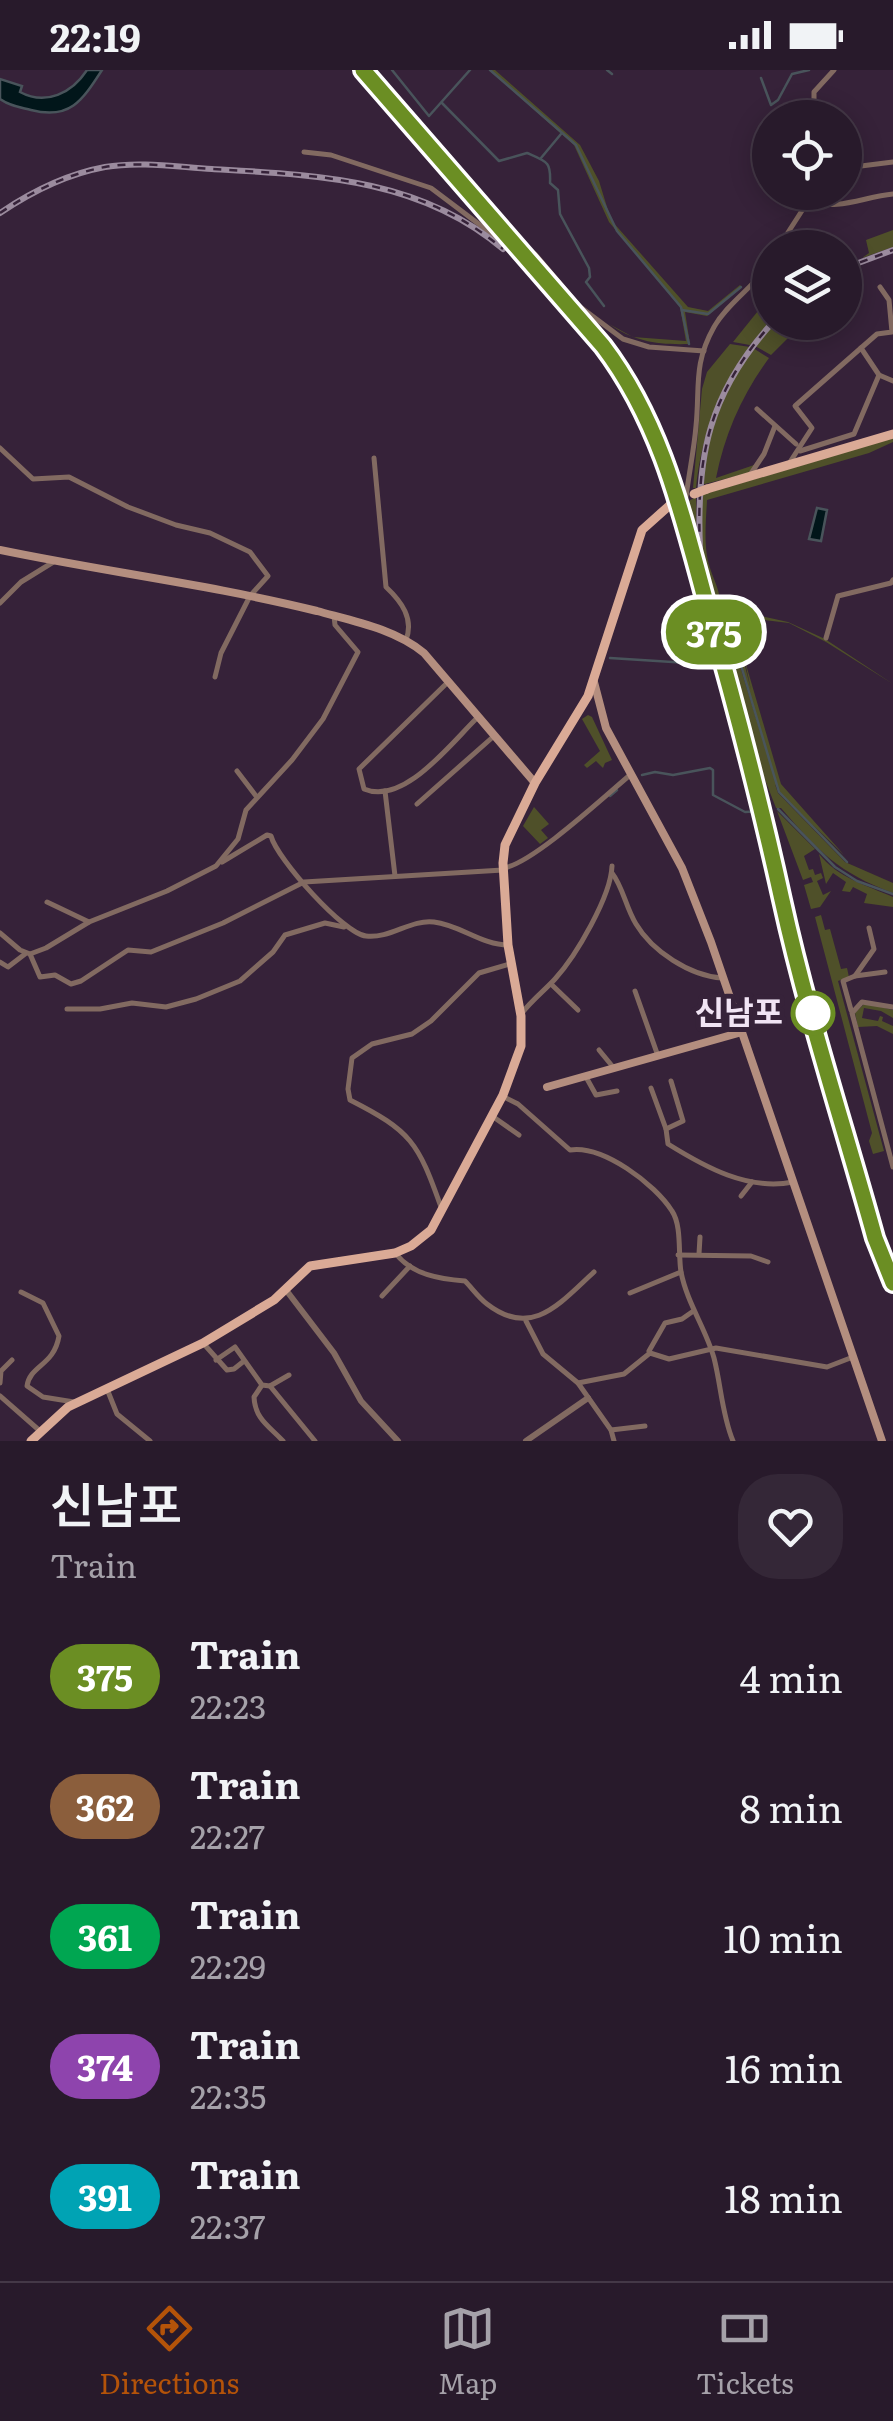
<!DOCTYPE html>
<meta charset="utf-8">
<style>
body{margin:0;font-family:Literata,"Noto Sans KR",serif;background:#342737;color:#f1f3f6;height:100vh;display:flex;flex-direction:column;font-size:38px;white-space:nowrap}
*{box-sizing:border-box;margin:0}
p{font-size:32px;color:#a5a1a9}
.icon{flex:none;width:55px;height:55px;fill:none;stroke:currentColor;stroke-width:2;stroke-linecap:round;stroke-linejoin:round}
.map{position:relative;height:1371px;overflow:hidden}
.sheet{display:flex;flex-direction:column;background:#281a2b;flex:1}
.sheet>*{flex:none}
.badge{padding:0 20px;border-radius:32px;font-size:35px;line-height:65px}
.buttons{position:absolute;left:752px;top:30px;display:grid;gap:20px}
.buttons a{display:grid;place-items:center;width:110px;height:110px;border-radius:50%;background:#281a2b;box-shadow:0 5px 25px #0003,0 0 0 2px #443847;font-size:50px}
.map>.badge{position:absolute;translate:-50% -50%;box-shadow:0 0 0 5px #fff}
.round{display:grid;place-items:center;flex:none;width:105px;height:105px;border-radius:40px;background:#342737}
.head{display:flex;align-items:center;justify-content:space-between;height:170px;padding:0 50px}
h1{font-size:48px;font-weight:600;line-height:75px}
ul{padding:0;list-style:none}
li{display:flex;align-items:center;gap:30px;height:130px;padding:0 50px}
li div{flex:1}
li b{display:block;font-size:38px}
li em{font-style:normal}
li .badge{min-width:110px;font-weight:700;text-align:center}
.status{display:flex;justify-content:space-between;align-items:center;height:70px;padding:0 50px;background:#281a2b;direction:ltr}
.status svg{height:28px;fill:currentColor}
.dock{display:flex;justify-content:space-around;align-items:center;height:140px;border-top:2px solid #443847;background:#281a2b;font-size:28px;color:#a5a1a9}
.dock a{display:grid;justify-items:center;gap:5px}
.dock .on{color:#b45309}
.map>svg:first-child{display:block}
.green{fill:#4f5029}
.water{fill:#01161a;stroke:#49545b;stroke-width:2.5}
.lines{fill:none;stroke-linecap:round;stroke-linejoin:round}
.stream{stroke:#49545b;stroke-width:2.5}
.minor{stroke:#826a61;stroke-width:5}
.tertiary{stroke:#826a61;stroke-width:6}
.secondary{stroke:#b48e7f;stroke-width:8}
.primary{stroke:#daaa96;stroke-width:9}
.rail-casing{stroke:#9b8b9e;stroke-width:6}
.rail{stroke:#362239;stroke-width:2.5;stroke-dasharray:8;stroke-linecap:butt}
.primary-bridge{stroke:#daaa96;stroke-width:9}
.line-casing{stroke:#fff;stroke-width:22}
.line{stroke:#6b8e23;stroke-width:15}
.stop-dot{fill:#fff;stroke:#6b8e23;stroke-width:5}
.labels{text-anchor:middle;stroke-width:10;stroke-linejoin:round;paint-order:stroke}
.stop-label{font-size:32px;font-weight:bold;fill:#f1e4f4;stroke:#362239;text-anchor:end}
</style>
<div class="status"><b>22:19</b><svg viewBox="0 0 49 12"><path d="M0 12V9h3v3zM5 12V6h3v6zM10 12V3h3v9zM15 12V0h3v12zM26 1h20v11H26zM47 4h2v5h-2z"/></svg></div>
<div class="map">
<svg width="893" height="1371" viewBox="0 0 893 1371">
<rect width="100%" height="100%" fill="#362239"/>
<g class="green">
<path d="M 366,0 L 372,0 L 514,165 L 511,167 Z"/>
<path d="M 489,0 L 495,0 L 580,75 L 599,111 L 611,150 L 688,237 L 708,241 L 740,215 L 742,217 L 707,246 L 685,242 L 690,274 C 659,275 635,272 609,254 L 633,267 L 686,271 L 680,237 L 609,152 L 574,75 Z"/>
<path d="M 893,160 L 893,177 L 862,188 L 869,183 L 866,170 Z"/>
<path d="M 770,226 L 770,252 L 750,275 L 733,272 Z"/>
<path d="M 775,253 L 803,253 L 771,285 L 755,276 Z"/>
<path d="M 730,274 L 750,277 C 720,320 701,365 696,418 L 693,418 L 702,319 L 707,302 Z"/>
<path d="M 753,278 L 769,288 C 742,325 725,363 716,408 L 757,394 L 748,403 L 701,415 C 706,364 724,320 753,278 Z"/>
<path d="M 893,368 L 893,372 L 869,383 L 707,430 C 706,451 703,477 710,498 C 714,511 723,526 718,536 L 731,540 L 751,620 L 734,540 L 788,552 L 825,569 L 893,614 L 826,572 L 789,553 L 739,547 L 745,591 L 781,714 L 844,785 L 813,755 L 847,790 L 784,728 L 775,714 L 778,723 L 845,792 L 893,813 L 893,823 C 839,803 818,781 781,738 L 776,738 L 764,707 L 730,582 L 735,580 L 763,671 L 737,579 L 729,579 C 720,551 710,527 704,497 C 700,473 701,449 701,425 Z"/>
<path d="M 696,427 L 697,478 L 708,534 L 681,435 Z"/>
<path d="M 588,645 L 592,647 L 612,690 L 605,693 L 603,698 L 596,691 L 587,698 L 584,695 L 600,681 L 582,649 Z"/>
<path d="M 534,737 L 549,754 L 541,760 L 548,768 L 540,774 L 523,756 Z"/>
<path d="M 777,741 L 815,779 L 804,786 L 809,800 L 813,799 L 815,805 L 821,803 L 823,808 L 817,811 L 823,825 L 831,821 L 820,837 L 811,839 L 804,815 L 813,812 L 811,807 L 803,810 Z"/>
<path d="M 819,784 C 838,808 866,815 893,827 L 893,837 L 864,833 L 867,824 L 853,817 L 850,822 L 842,821 L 846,812 L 833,803 L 826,814 Z"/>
<path d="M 821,845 L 825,860 L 830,859 L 841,899 L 847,898 L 849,907 L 838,911 L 884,1081 L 873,1084 L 869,1071 L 872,1063 L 815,847 Z"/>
<path d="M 865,933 L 893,940 L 893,948 L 881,941 L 864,938 L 862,948 L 878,951 L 880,946 L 883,947 L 882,951 L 893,956 L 893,964 L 877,956 L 858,957 L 855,943 Z"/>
</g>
<g class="water">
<path d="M 87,0 L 102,0 C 82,31 70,50 31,40 C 19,37 10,36 0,29 L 0,9 L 22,16 L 20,22 C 46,36 72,23 87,0 Z"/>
<path d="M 817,438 L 827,440 L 821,471 L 809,469 Z"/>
</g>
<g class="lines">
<g class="stream">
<path d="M 392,0 L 429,46 L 470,0"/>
<path d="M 490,0 L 576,75 L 617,161 L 681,237 L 689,274"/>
<path d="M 607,0 L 612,4"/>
<path d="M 761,8 L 771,35 L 778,30 L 792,4 L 809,0"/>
<path d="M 442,33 L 499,91 L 527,83 C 548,92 551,92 550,113 L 558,120 L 560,144 L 589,198 L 590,207 L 586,212 L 604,236"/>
<path d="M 541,88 L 561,64"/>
<path d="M 682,240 L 708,244 L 741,217"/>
<path d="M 731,580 L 737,582 L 779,722 L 847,792"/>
<path d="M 610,588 L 688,593 L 715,585"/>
<path d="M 642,705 L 655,702 L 673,705 L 710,698 L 713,700 L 713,725 L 745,742 L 761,741"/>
<path d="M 610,726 L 617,720"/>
<path d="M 778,739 L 835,797 L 857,811 L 893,824"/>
</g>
<g class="minor">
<path d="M 814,48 L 814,22 L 834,0"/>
<path d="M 304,82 L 331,85 L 431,118 L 500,170 L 518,173 L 535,184 L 579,236 L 623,269 L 649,277 L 704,281"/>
<path d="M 845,98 L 893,92"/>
<path d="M 809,131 C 838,141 863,127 893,124"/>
<path d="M 778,178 L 814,122"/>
<path d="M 880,217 L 889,230 L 892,262 L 877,264 L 861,278 L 879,305 L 893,311"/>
<path d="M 757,339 L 796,374"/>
<path d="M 0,378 L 33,409 L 69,407 L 128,437 L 176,455 L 210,463 L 250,482 L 268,506 L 250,526 L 221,583 L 215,607"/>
<path d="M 800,381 L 854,364 L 879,305"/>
<path d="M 374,388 L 386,517 C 402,532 414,549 406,570"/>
<path d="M 790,392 L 812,358 L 795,336 L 861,278"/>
<path d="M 750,405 L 764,384 L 775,356"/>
<path d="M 686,427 C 689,403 694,380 696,356 C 700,318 693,294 714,257 C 729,231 755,217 770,192"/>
<path d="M 0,533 L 21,512 L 55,491"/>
<path d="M 826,568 L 838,526 L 891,513 L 893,510"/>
<path d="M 449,611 L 359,699 L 364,719 C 404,736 451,673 477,648"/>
<path d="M 237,701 L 256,726"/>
<path d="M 385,721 L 395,806"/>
<path d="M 417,734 L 494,666"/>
<path d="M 222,792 L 267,765 L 271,766 C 277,789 344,864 366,866 C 390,869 411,849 434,852 C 460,855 482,875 508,875"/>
<path d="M 503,798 C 531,795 605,726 630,705"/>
<path d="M 612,803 C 623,817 626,838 636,854 C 652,881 690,906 722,908"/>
<path d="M 47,832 L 89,852"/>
<path d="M 0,863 L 20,880 L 30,884 L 46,878 L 89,852 L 167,821 L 216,796 L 238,769 L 246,740 L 292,690 L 323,649 L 358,582 L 335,555 L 334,546"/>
<path d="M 30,884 L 40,907 L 55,905 L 71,914 L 81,911 L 128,880 L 151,882 L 223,853 L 304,812 L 503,800"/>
<path d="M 0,892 L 8,897 L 25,884"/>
<path d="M 855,906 L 885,902"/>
<path d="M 551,914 L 578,940"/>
<path d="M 635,921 L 658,986"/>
<path d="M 893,937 L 862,932 L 852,943 L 893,1097"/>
<path d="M 67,939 L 100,939 L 132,933 L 166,937 L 196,929 L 240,911 L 273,882 L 285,865 L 325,853 L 344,857"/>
<path d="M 851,940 L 843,911 L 855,906 L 874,879 L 869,858"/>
<path d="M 522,943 C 532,930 545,920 555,909 C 576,886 611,826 612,796"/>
<path d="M 599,980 L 613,997"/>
<path d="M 586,1007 L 596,1025 L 617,1021"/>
<path d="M 671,1011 L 683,1051 L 666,1059 L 668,1074 C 705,1097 748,1121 793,1112"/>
<path d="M 651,1018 L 666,1059"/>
<path d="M 502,1026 L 518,1034 L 570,1080 C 603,1075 655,1114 672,1141 C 682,1156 678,1184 681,1202 C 687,1233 706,1259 714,1288 C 721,1315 722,1345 733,1371"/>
<path d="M 492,1046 L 519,1065"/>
<path d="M 741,1126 L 752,1112"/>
<path d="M 441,1137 C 418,1072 411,1061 350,1030 L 348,1019 L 352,988 L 372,974 L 412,964 L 431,951 L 479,903 L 510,894"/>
<path d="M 396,1184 C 413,1205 440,1209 465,1211 C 472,1218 478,1227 487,1234 C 532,1269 560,1233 594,1202"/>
<path d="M 699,1184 L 700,1167"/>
<path d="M 678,1185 L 751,1186 L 768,1192"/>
<path d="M 21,1222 L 43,1233 L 59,1266 C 54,1296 30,1295 27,1316 L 43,1327 L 74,1332"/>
<path d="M 630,1223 L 681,1202"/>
<path d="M 382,1226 L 410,1196"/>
<path d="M 526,1251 L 543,1284 L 578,1313 L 611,1360 L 614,1371"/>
<path d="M 203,1273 L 227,1300 L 234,1299 L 244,1291"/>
<path d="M 649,1281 L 665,1253 L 682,1249 L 692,1242"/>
<path d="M 216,1290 L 235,1277 L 262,1315 L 270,1316 L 289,1305"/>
<path d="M 0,1313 L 1,1301 L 12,1290"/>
<path d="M 578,1313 L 624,1304 L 650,1283 L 669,1289 L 716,1278 L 827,1297 L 853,1287"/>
<path d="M 262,1315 L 254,1327 C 255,1349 269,1356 283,1371"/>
<path d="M 270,1316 L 315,1371"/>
<path d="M 107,1319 L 117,1344 L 150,1371"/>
<path d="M 0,1326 L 40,1361"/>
<path d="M 611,1360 L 645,1356"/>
</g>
<g class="tertiary">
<path d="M 286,1220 L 334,1283 L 361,1331 L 398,1371"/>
<path d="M 526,1371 L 588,1328"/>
</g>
<g class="secondary">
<path d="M 0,480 C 106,502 212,515 317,541 C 353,551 395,559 424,583 L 535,713"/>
<path d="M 594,612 L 606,658 L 682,798 L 711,872 L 882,1371"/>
<path d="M 547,1017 L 742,962"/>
</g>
<g class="primary">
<path d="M 707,419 L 893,364"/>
<path d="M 31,1371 L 68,1337 L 203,1273 L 274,1230 L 310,1196 L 395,1183 L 411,1176 L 431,1160 L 503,1025 L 521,976 L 521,946 L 508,875 L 503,793 L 505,775 L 535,713 L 588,626 L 642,460 L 670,435"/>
</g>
<g class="rail-casing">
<g id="rail">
<path d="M 363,0 L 603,276 L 646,343 L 674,417 L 772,774 L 788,854 L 875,1168 L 893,1213"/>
<path d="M 0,143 C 31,122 67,104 105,97 C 140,91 177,97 212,99 C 316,105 420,108 503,179"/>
<path d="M 845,198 L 893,180"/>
<path d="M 700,478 C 696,385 709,323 773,252"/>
</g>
</g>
<use href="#rail" class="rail"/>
<g class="primary-bridge">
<path d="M 694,424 L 707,419"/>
<path d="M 670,435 L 681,430"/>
</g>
</g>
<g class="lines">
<g class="line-casing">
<path id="line" d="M 363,0 L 603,276 C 663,355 683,449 709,543 C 736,638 761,734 782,830 C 807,944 844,1056 875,1168 L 893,1213"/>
</g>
<use href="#line" class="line"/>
</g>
<circle class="stop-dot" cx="813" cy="943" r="20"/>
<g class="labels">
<g class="stop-label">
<text x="783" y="954">신남포</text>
</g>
</g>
</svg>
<div class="buttons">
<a><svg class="icon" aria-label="locate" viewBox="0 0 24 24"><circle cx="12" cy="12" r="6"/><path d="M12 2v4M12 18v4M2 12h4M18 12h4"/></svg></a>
<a><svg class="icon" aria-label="layers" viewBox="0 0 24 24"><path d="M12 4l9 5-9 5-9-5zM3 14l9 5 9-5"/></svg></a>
</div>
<b class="badge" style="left:714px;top:562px;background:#6b8e23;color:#fff">375</b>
</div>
<section class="sheet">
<div class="head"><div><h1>신남포</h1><p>Train</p></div><a class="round"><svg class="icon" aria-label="heart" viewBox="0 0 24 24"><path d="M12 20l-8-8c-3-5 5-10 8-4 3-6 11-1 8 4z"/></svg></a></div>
<ul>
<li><span class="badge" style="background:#6b8e23;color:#fff">375</span><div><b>Train</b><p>22:23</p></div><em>4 min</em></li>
<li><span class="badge" style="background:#8b5e3c;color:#fff">362</span><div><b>Train</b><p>22:27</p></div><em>8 min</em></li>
<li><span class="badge" style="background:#00a651;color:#fff">361</span><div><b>Train</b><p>22:29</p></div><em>10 min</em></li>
<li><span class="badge" style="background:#8e44ad;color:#fff">374</span><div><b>Train</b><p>22:35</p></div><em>16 min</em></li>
<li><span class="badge" style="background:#00a3b4;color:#fff">391</span><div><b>Train</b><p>22:37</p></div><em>18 min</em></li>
</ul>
</section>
<nav class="dock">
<a class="on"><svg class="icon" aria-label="directions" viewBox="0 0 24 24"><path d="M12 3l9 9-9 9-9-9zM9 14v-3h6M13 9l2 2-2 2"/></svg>Directions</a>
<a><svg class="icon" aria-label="map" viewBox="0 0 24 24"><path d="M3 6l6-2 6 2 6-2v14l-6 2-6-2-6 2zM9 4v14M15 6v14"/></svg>Map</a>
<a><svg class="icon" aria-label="tickets" viewBox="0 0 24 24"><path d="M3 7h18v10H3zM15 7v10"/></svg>Tickets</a>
</nav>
